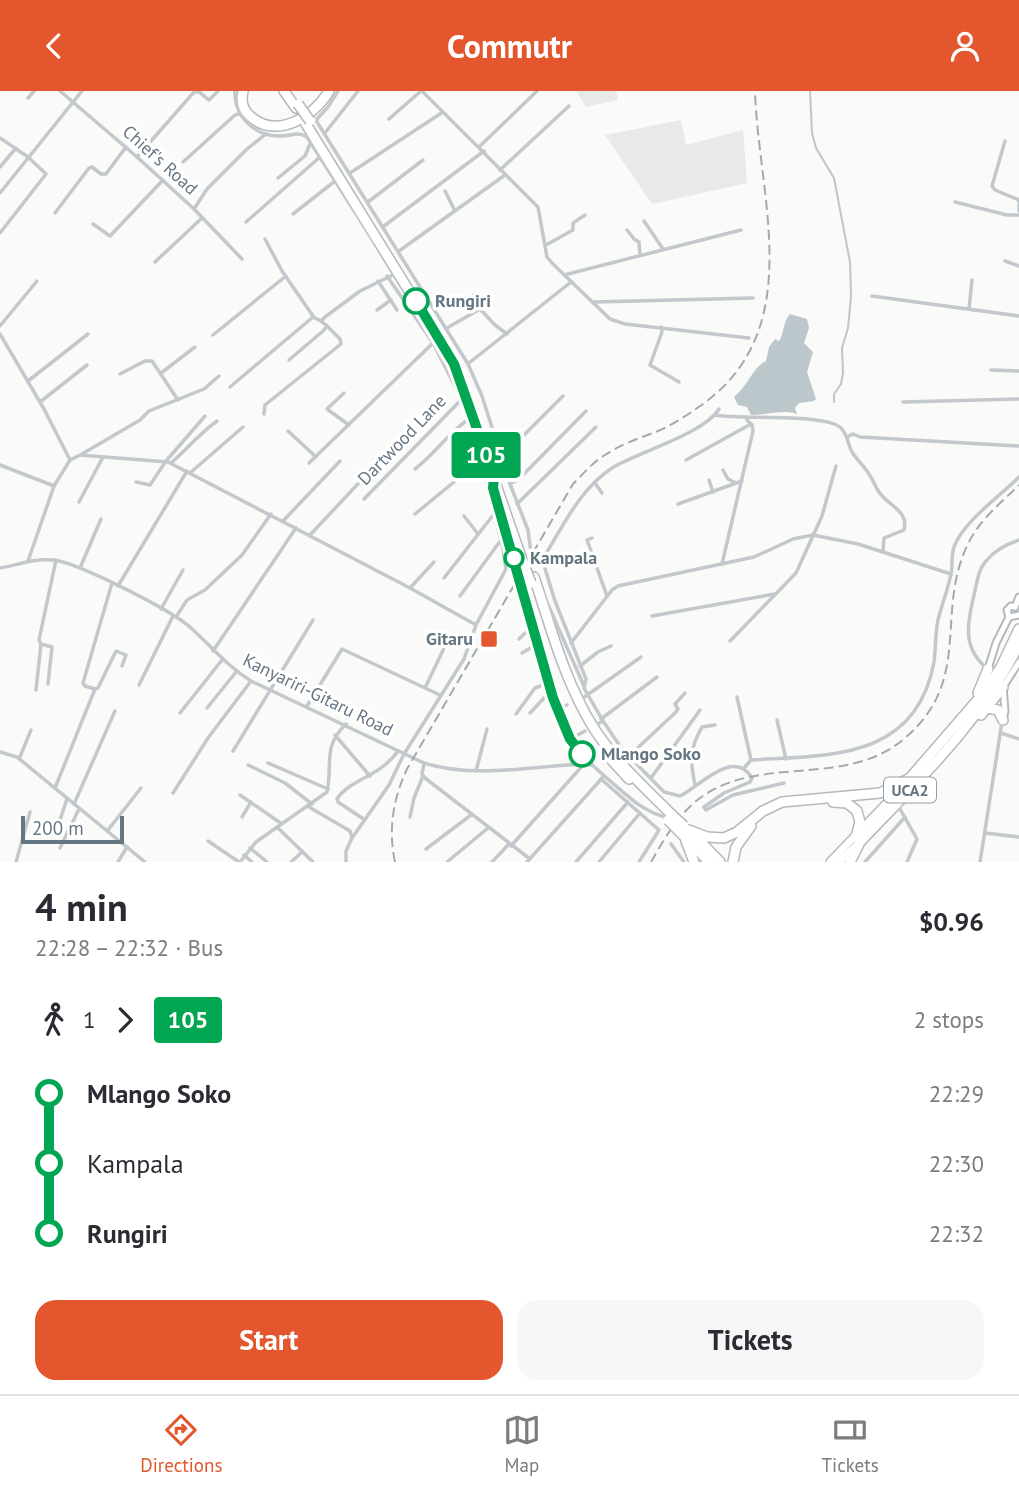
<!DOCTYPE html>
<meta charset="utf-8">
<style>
body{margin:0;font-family:"PT Sans",sans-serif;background:#f7f7f7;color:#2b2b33;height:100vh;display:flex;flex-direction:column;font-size:26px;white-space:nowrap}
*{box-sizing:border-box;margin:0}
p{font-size:23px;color:#7c7c81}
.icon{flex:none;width:38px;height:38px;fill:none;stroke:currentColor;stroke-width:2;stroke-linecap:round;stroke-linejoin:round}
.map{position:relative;height:771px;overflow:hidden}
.details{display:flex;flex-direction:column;background:#fff;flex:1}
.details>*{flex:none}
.badge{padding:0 14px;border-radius:5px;font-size:24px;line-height:46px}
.scale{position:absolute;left:21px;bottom:18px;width:103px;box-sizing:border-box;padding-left:7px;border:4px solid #657683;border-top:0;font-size:19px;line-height:24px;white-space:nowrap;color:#657683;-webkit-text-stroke:5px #fff;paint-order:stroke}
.map>.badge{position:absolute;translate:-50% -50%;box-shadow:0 0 0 4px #fff}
.legs{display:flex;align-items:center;gap:10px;height:77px;padding:0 35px;font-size:23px}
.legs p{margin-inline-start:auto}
.head{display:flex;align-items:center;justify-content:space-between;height:119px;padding:0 35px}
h1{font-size:38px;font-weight:700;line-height:52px}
.action{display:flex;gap:14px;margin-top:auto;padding:14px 35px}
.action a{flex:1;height:80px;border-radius:21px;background:#e4572e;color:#fff;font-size:28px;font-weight:700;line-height:80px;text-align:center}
.action a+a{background:#f7f7f7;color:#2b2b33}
ul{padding:0 35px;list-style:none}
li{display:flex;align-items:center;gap:24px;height:70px;font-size:26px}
li i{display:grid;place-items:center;width:10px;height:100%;margin:0 9px;background:currentColor}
li i::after{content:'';width:18px;height:18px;margin:-9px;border:5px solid;border-radius:50%;background:#fff}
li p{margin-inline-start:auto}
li:first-child i{background:linear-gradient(#0000 50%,currentColor 0)}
li:last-child i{background:linear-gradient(currentColor 50%,#0000 0)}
header{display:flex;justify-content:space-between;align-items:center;height:91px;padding:0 35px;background:#e4572e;color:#fff;font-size:32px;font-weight:700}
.dock{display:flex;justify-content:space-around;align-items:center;height:98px;border-top:2px solid #e1e1e2;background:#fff;font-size:19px;color:#7c7c81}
.dock a{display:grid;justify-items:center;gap:4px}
.dock .active{color:#e4572e}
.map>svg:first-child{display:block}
.built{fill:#e8e9e9}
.water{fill:#bbc7cb}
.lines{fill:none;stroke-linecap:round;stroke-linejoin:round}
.stream{stroke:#bbc7cb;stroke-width:2}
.secondary-casing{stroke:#b3babf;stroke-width:9}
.primary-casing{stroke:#b5babe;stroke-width:10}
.highway-casing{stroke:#b4b9bd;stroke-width:12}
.street{stroke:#c3c8cc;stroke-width:3.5}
.secondary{stroke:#fff;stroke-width:5}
.primary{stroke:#fff;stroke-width:7}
.highway{stroke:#fff;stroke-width:9}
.rail{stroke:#a2aab0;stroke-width:2;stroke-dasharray:10 5;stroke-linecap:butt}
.highway-bridge-casing{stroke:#b4b9bd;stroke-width:12;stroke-linecap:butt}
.street-bridge{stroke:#c3c8cc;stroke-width:3.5}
.highway-bridge{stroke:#fff;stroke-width:9}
.line-1-casing{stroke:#fff;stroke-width:16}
.line-1{stroke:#00a651;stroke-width:10}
.stop-1-dot{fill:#fff;stroke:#00a651;stroke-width:3.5}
.poi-dot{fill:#e4572e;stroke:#fff;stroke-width:2.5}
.labels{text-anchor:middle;stroke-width:7;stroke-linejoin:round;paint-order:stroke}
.shield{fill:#fff;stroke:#939fa8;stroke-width:2}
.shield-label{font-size:16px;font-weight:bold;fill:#657683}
.street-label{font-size:18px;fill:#657683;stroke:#fff}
.stop-label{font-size:18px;font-weight:bold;fill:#657683;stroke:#fff;text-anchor:start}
.poi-label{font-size:18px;font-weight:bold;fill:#657683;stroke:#fff;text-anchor:end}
</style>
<header><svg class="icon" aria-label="back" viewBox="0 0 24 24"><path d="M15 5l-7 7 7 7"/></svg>Commutr<svg class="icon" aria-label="person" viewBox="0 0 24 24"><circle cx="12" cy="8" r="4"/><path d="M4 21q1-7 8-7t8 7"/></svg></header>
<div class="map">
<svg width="1019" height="771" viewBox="0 0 1019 771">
<rect width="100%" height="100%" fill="#fafaf8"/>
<g class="built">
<path d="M 576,0 L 616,0 L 618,9 L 586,16 Z"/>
<path d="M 681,29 L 686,54 L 743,39 L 747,92 L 652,113 L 605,44 Z"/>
</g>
<path class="water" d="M 790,223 L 807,228 L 809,237 L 804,252 L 813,261 L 807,281 L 816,308 L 814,310 L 799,312 L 795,317 L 797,323 C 783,318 767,324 751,324 L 747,316 L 738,314 L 734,306 C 747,296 754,275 766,270 L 769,256 L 775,248 L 779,250 C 785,241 782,232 790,223 Z"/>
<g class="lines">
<path class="stream" d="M 810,0 L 812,42 L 816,57 L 834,87 L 850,171 L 851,205 L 848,237 L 842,257 L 843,282 L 841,293 L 834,303 L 834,311"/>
<g class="secondary-casing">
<g id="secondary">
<path d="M 1015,516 L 1019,506"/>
<path d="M 1009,526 L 1019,524"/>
<path d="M 988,578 L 996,552 L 1009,526 L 1007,519 L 1011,515 L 1015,516"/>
<path d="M 1003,629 L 1005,620 L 1003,596 L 1019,571"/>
</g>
</g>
<g class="primary-casing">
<g id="primary">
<path d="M 830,771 L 907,691"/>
<path d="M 839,771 L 857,754"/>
</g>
</g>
<g class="highway-casing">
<g id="highway">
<path d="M 243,0 C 241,10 242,18 250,25 C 276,49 314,26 329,0"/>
<path d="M 284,0 L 296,17"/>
<path d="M 306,33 L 454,273 L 520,463"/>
<path d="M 534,486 C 551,537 565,591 593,636 C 614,669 645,697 672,724"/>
<path d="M 978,602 L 988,578"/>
<path d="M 987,617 L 998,619 L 1003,629"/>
<path d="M 981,624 L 1003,596"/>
<path d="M 608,665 L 629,688"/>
<path d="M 833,711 L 847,712 L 857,720 L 860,731 L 856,746"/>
<path d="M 689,739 L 707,746 L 724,747 L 737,741 L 763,720 L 782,711 L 880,702 L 910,687 L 981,605 L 1001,576 L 1019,538"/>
<path d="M 679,740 L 709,771"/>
<path d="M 692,742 L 720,771"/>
<path d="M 686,750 L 694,771"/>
<path d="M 733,771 L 736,756 L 751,735"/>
<path d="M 850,771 L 860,751 C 918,690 982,630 1019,553"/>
</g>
</g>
<g class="street">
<path d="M 60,0 L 137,66 L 194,118 L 207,98 L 247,58 L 266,43"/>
<path d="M 235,0 C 234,25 255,46 281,45 C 291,45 298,40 307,46 L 374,151"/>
<path d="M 338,0 L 328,16 L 317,28 L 317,31 L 468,273 L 482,305 L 510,393 L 528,439 L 531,462 L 538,470 L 543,471"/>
<path d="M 422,0 L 538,116 L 547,166 L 552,172 L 610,228 L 625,233 L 749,247"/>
<path d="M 28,7 L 34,0"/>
<path d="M 389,28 L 421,0"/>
<path d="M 325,42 L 358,0"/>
<path d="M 0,47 L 28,66 L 46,83 L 0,142"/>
<path d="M 1005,50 L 992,95 L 995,99 L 1019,109"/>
<path d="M 479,56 L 537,0"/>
<path d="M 137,66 L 194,1 L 199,1 L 209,9 L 218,0"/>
<path d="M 183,71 L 235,24 L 239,23"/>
<path d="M 0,76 L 16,57"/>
<path d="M 500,79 L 569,15"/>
<path d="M 350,82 L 443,21"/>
<path d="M 278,87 L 305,65 L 310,53"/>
<path d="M 445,100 L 455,120"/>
<path d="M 0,102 L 82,0"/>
<path d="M 368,111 L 423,69"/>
<path d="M 955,111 L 1007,124 L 1019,124"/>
<path d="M 1019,111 L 1019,120"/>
<path d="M 194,118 L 242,168"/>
<path d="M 55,122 L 89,77 L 92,76 L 101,83 L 106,83 L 126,56"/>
<path d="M 293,123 L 335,90"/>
<path d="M 644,130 L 663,158"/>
<path d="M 246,131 L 320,66"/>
<path d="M 93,133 L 110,145 L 163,89"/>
<path d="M 384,135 L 484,60"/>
<path d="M 627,139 L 634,148 L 639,151 L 640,164"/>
<path d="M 265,148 L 282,180 L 313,225"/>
<path d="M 546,154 L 573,139 L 573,132 L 585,124"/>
<path d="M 399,160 L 505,84"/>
<path d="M 1005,170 L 1019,175"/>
<path d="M 155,171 L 202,127"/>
<path d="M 564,184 L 741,139"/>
<path d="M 378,190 L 397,219"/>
<path d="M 473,204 L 480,218"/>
<path d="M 872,205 L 1019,225"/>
<path d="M 594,211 L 753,207"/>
<path d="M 969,218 L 972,189"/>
<path d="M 377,219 L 391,209"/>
<path d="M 0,235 L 37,190"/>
<path d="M 661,236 L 662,241 L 650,274 L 679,291"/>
<path d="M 447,237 L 480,218 L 495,234 L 507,243"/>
<path d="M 0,243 L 44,318 L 70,369"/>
<path d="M 213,244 L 286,185"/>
<path d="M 433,252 L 463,311"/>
<path d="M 289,269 L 323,240 L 327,235 L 321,230 L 325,226 L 360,200 L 397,182"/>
<path d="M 469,272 L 571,191"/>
<path d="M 991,279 L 1019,280"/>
<path d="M 161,282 L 195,256"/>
<path d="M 120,283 L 145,270 L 152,270 L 178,309"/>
<path d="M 28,290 L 88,243"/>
<path d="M 230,296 L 313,226 L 321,230"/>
<path d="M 344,302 L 327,318 L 349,334"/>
<path d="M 40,311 L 87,274"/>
<path d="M 903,311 L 1019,308"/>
<path d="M 264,323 L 265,314 L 341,253 L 340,248 L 327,235"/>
<path d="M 715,324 C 742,329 826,322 841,337 C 848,344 848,354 852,361 C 857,369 864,375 869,383 C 873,389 875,395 879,401 C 888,415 909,419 904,439 L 884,447 L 883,461"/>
<path d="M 288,340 L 316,366"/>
<path d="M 847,346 L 853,343 L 860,346 L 1019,355"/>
<path d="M 82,363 L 140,329 L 149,320 L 204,298 L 219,285"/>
<path d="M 501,367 L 563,305"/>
<path d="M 686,369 L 751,333"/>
<path d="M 171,372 C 188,357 198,344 217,330"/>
<path d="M 309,372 L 433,252 L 387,185"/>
<path d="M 0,374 L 54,395"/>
<path d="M 415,378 C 435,363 448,342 469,328"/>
<path d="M 723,379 L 728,388 L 736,392"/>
<path d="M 190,382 L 243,336"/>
<path d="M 709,389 L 713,401"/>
<path d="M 136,391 L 150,394 L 166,370 L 205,325"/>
<path d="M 595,392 L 602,402"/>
<path d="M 510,393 L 520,387 L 586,320"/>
<path d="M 495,405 L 516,473"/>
<path d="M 364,408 L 461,309"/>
<path d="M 79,411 L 103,366"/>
<path d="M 517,413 L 596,336"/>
<path d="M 678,413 L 742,390"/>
<path d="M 415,423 L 482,368"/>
<path d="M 464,425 L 478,443"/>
<path d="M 283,430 L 340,370"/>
<path d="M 310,444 L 370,380"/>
<path d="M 592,447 L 587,449 L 607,505"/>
<path d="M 28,470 L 54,395 L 70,369 L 80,364 L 168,371 L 410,497 L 476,534"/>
<path d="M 722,473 L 753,340 L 752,334 L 747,329"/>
<path d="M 0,477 C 18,474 35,467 53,469 C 77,471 173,520 191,537 C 212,556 228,576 251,590 L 424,672 C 476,688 532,675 585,673 L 592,674"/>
<path d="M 80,477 L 101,428"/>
<path d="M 444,487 L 494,423"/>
<path d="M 118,495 L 187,380"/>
<path d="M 410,497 L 434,471"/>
<path d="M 523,500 C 536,547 547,606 571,648 C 582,667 600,681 616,695 C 632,709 644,720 665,726"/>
<path d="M 542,500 L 584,595"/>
<path d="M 460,505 L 501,449"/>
<path d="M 161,518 L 183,479"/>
<path d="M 652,525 L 775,503"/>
<path d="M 176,526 L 187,509 L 205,499 L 242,464 L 271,423"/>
<path d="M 519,548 L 525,542 L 528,542 L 541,585"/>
<path d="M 730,550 L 796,482 L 822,425 L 836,375"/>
<path d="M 571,552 L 612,499 L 618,495 L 754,466 L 793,448 L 813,444 L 858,453 L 951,483"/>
<path d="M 213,560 L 296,437"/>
<path d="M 522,562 L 532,556"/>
<path d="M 580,575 L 598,561 L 611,555"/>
<path d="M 545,578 C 538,591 545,607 556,616"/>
<path d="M 988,578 C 962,558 967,533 974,504 C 977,492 978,478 987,469 C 995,459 1007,453 1019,449"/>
<path d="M 48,593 L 52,556 L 41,553 L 39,549 L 56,469"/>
<path d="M 139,594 L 173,525"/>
<path d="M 425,597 L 446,553"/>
<path d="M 95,598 L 85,595 L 83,592 L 112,492"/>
<path d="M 36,599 L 41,553"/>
<path d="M 737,606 L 751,669"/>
<path d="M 583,607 L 641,566"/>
<path d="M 307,615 L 342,558 L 440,604"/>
<path d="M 207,617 L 236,581"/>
<path d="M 557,618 L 567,614"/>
<path d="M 180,622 L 222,569"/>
<path d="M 530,622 L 546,605"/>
<path d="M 516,623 L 535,597 L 543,594"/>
<path d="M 601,628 L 657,586"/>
<path d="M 777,629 L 786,668"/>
<path d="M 603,630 L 622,658 L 664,701 L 680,705 C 699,696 734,656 752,687 L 750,691 L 724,702 L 704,716"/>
<path d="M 596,634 L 603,630 L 584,597 L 586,588 L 555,510 L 543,471 L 544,466 C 563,435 580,398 612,377 C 638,361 704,343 719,318"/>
<path d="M 1001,642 L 1019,648"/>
<path d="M 335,644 L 370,685"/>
<path d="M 570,648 L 585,640"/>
<path d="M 233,660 L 313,529"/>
<path d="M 0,661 L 17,666 L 145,771"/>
<path d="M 629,665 L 676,621 L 678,618 L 675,613 L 685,602"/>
<path d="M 19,668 L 31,639"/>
<path d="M 268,672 L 328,698"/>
<path d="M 424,673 L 422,683 L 425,687 L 530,768"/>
<path d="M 248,674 L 285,692 L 312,713"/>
<path d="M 744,677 L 751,669 C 828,664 916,670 934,571 C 936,557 935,543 938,529 C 942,513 948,498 951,483 C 953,474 951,464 954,456 C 963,431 1000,405 1019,386"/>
<path d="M 476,680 L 487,638"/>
<path d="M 651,687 L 700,619"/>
<path d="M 601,688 L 659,739 L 639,771"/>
<path d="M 695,694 C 690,669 689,659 702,636 L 715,634"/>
<path d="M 55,697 L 95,598 L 98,597 L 116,560 L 126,564 L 122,575"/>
<path d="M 173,702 L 208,647 L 251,590"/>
<path d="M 240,704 L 282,733"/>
<path d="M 74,713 L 115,620"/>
<path d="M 309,716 L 350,740 L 352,747"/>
<path d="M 704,716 L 706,719 L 733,704 L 784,692"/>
<path d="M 900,718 L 917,748 L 907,771"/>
<path d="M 242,726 L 251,711"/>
<path d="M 410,726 L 414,707 L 423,685"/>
<path d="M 60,729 L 67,708"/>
<path d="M 365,729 L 338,711 L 337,708 C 350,688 380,686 398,660"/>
<path d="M 277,736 L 313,771"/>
<path d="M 108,739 L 141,697"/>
<path d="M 985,742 L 1019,746"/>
<path d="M 208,750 L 239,771"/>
<path d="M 671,753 L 684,771"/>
<path d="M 511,755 L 584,673"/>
<path d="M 60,757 L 79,718"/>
<path d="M 250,757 L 267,771"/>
<path d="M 426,758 L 471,724"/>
<path d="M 244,764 L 252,771"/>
<path d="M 16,771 L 30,721"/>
<path d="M 118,771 L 127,756"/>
<path d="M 240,771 L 256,751 L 327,701 C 333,673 322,656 346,633"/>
<path d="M 291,771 L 302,761"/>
<path d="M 346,771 L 346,760 L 352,747 L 389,694 L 404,663 L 464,568 L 476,534 L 506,478 L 503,458 L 476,348"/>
<path d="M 447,771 L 488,737"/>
<path d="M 492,771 L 509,753"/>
<path d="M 527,771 L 604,685"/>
<path d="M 576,771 L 628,711"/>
<path d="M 599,771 L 640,722"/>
<path d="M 865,771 L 905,726"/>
<path d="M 980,771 L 1002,631"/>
</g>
<use href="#secondary" class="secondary"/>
<use href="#primary" class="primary"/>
<use href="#highway" class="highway"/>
<g class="rail">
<path d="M 395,771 C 388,739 393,708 407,678 L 573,393 C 583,383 593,371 605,364 C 621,353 640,347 658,340 C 674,333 689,323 703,313 C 808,237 758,105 755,0"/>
<path d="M 651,771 C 663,750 676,727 695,711 C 756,660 844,700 905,647 C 973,589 935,523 967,455 C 978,430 1000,413 1019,394"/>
</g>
<g class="highway-bridge-casing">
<g id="highway-bridge">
<path d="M 298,13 L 310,30"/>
<path d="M 520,463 L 531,492"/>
<path d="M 672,724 L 684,735"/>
<path d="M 668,729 L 679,740"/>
</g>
</g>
<path class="street-bridge" d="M 516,473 L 523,500"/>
<use href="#highway-bridge" class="highway-bridge"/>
</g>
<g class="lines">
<g class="line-1-casing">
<path id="line-1" d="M 416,210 L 454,273 L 494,386 L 493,397 L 553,607 L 570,648 L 582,663"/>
</g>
<use href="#line-1" class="line-1"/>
</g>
<g class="stop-1-dot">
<circle cx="416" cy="210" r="12"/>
<circle cx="514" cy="467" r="9"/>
<circle cx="582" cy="663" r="12"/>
</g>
<rect class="poi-dot" x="480" y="539" width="18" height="18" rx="3.5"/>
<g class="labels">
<rect class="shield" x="884" y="686.5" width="52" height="25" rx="5"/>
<g class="shield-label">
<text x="910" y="705">UCA2</text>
</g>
<g class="street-label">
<text transform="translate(160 69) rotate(42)" y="6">Chief's Road</text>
<text transform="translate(402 349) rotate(-46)" y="6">Dartwood Lane</text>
<text transform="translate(318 604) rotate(26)" y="6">Kanyariri-Gitaru Road</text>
</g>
<g class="stop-label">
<text x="435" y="216">Rungiri</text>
<text x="530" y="473">Kampala</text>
<text x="601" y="669">Mlango Soko</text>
</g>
<g class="poi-label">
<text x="473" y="554">Gitaru</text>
</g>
</g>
</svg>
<div class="scale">200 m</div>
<b class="badge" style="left:486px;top:364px;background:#00a651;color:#fff">105</b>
</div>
<section class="details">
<div class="head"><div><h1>4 min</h1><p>22:28 – 22:32 · Bus</p></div><b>$0.96</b></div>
<div class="legs"><svg class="icon" aria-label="walk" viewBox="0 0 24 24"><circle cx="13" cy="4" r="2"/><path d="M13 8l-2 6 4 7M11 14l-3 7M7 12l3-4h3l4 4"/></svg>1<svg class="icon" aria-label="forward" viewBox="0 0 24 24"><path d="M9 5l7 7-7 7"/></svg><b class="badge" style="background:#00a651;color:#fff">105</b><p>2 stops</p></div>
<ul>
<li><i style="color:#00a651"></i><b>Mlango Soko</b><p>22:29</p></li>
<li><i style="color:#00a651"></i><span>Kampala</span><p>22:30</p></li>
<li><i style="color:#00a651"></i><b>Rungiri</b><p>22:32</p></li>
</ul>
<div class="action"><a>Start</a><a>Tickets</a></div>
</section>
<nav class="dock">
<a class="active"><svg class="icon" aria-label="directions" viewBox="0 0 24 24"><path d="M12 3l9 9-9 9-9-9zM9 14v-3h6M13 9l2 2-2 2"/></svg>Directions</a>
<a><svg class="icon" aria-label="map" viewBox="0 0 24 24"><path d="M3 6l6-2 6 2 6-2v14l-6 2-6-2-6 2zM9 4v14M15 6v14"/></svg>Map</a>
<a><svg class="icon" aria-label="tickets" viewBox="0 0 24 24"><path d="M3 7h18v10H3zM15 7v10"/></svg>Tickets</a>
</nav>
